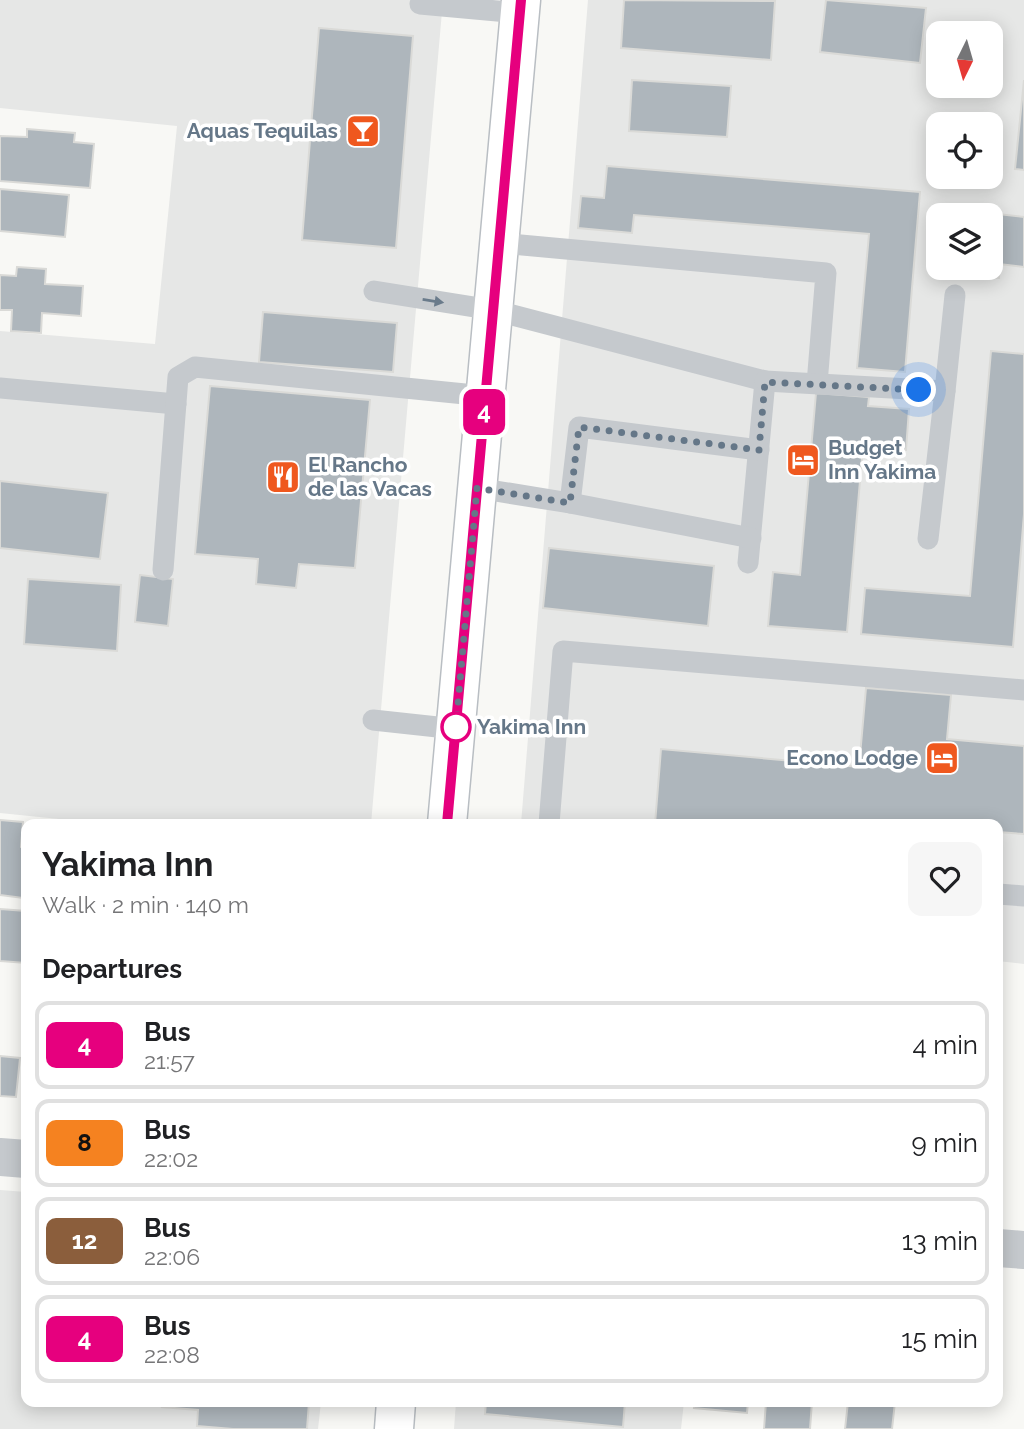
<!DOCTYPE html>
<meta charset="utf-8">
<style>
body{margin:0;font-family:Raleway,sans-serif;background:#f6f6f6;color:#202124;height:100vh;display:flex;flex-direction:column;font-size:26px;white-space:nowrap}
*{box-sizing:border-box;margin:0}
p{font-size:23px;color:#757577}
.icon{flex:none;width:38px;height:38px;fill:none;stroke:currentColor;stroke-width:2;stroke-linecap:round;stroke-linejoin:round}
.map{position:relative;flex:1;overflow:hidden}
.panel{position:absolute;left:21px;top:819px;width:982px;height:588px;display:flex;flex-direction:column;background:#fff;border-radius:14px;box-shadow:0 4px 18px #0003}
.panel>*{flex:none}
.badge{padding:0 14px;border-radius:10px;font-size:24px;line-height:46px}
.needle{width:46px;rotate:185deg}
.buttons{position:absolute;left:926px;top:21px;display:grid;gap:14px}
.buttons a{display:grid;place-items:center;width:77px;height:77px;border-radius:14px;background:#fff;box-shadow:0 4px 18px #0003;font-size:35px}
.you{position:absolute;width:35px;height:35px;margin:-18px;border:5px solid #fff;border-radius:50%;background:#1a73e8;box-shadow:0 0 0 10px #1a73e833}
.map>.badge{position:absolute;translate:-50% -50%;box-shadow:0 0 0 4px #fff}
h2{padding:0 21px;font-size:26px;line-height:63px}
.round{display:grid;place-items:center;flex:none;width:74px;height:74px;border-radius:14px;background:#f6f6f6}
.head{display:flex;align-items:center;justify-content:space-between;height:119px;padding:0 21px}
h1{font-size:33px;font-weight:700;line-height:52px}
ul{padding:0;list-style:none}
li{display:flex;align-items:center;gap:21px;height:88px;margin:0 14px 10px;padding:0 7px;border:4px solid #e0e0e0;border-radius:14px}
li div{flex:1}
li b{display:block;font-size:26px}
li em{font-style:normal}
li .badge{min-width:77px;font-weight:700;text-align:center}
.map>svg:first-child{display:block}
.built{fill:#e6e7e6;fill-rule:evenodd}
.building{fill:#aeb6bc;stroke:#dadad7;stroke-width:2}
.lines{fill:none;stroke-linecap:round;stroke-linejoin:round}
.secondary-casing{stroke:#b9bec3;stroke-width:41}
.lane{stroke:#c5c9cd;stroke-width:21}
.street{stroke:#c5c9cd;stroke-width:38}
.secondary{stroke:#fff;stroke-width:38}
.oneway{fill:#6a7b8b}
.line-casing{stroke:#fff;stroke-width:16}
.line{stroke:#e6007e;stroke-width:10}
.walk{stroke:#657788;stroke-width:7;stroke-dasharray:0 12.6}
.stop-dot{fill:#fff;stroke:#e6007e;stroke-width:3.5}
.labels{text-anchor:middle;stroke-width:7;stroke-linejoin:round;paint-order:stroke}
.poi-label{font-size:21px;font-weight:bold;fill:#657788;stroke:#fff;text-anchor:end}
.stop-label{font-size:21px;font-weight:bold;fill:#657788;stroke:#fff;text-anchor:start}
</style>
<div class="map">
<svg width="1024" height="1429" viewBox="0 0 1024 1429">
<rect width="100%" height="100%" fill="#f8f8f5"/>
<g class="built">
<path d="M 0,0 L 443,0 L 371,824 L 108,824 L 0,813 L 0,331 L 155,344 L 177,126 L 0,108 Z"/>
<path d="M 588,0 L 1024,0 L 1024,964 L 998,961 L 998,824 L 521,824 ZM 938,33 L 990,33 L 990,86 L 938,86 ZM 938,124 L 990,124 L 990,177 L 938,177 ZM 938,215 L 990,215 L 990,268 L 938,268 Z"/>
<path d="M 0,1190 L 26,1192 L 26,1402 L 321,1402 L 318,1429 L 0,1429 Z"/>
<path d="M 456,1402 L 684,1402 L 681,1429 L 454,1429 Z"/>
</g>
<g class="building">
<path d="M 624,0 L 775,1 L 771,60 L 621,48 Z"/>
<path d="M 826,0 L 926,8 L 920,63 L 820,52 Z"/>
<path d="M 319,28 L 413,36 L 396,248 L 302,240 Z"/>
<path d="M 632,80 L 731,86 L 727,137 L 629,131 Z"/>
<path d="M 1024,80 L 1024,170 L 1015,169 Z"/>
<path d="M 27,129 L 75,133 L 74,142 L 94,144 L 90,188 L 0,181 L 0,136 L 27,137 Z"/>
<path d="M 607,166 L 920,192 L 905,372 L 857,368 L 869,234 L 634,215 L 632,233 L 578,228 L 581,196 L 604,198 Z"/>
<path d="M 0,189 L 69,195 L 65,237 L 0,231 Z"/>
<path d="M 943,208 L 1024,217 L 1024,267 L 1000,264 L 999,278 L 959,274 L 959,268 L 990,268 L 990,215 L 942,215 Z"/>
<path d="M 17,267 L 46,269 L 45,284 L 83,286 L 81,316 L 42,313 L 41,333 L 11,331 L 12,310 L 0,310 L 0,275 L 16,276 Z"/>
<path d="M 263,312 L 397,323 L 393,372 L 259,362 Z"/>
<path d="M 991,351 L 1024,354 L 1024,514 L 1013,647 L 861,634 L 865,588 L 970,596 Z"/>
<path d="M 210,386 L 370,400 L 355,568 L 299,564 L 296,588 L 256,584 L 258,559 L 195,554 Z"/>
<path d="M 816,393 L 869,397 L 868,406 L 909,409 L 906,450 L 863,446 L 847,632 L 768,626 L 773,572 L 800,575 Z"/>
<path d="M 0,481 L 108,493 L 100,559 L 0,548 Z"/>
<path d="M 549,548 L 714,566 L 708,626 L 543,608 Z"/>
<path d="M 140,575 L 173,579 L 168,626 L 135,622 Z"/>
<path d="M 28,579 L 121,585 L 117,651 L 24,644 Z"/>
<path d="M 866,688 L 951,695 L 947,739 L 1024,746 L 1024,834 L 998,832 L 998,824 L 655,824 L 661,749 L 859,767 Z"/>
<path d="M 0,820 L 23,822 L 21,847 L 26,848 L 26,879 L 23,898 L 0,895 Z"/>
<path d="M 0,909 L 26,911 L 26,963 L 0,961 Z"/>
<path d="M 0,1056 L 20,1058 L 16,1097 L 0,1096 Z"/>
<path d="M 163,1402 L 309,1402 L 307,1429 L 233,1429 L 197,1426 L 198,1410 L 162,1407 Z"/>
<path d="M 486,1402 L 625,1402 L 623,1427 L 485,1414 Z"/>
<path d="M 695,1402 L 748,1402 L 747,1413 L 694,1408 Z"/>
<path d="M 766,1402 L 812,1402 L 810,1429 L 764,1429 Z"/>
<path d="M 848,1402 L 895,1402 L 892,1429 L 845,1429 Z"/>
</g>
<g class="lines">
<g class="secondary-casing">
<g id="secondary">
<path d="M 447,824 L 521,0"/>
<path d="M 394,1429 L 396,1402"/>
</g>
</g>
<g class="lane">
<path d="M 420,4 L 520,13"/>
<path d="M 499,243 L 826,273 L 817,384"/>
<path d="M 374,291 L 493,310 L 765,381 L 748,563"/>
<path d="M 765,381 L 945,391 L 928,539"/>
<path d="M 0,388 L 176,404"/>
<path d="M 945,391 L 955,295"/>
<path d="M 477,488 L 570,503 L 579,427 L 759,450"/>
<path d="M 570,503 L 751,538"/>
<path d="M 163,570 L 178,377 L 195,367 L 485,396"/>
<path d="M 373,720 L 456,729"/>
<path d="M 549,824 L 563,651 L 1024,690"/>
<path d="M 998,894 L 1024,896"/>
</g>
<g class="street">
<path d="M 0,1157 L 26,1159"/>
<path d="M 998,1248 L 1024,1250"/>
</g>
<use href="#secondary" class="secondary"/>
</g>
<defs><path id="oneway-solid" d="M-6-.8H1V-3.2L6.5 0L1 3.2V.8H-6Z" transform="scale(1.75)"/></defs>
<use class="oneway" href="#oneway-solid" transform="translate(433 301) rotate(9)"/>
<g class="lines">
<g class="line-casing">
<path id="line" d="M 447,824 L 521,0"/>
</g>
<use href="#line" class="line"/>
<path class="walk" d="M 456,727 L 477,488 L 570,503 L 579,427 L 759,450 L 765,382 L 919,390"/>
</g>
<defs>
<g id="bar-square" transform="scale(1.75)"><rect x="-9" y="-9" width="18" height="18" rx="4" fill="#ef581e" stroke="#fff"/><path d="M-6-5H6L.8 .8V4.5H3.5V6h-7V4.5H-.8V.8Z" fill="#fff"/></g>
<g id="hotel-square" transform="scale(1.75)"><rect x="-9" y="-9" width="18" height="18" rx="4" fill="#ef581e" stroke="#fff"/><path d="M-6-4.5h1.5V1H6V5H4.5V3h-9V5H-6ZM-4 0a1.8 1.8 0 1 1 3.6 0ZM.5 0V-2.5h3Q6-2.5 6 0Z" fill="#fff"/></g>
<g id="restaurant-square" transform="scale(1.75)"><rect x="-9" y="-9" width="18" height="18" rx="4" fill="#ef581e" stroke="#fff"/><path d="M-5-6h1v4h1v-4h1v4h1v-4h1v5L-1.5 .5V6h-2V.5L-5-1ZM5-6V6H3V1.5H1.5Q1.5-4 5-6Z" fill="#fff"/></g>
</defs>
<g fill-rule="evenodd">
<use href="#bar-square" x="363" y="131"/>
<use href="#hotel-square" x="803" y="460"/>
<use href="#restaurant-square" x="283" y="477"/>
<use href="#hotel-square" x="942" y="758"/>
</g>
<circle class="stop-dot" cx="456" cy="727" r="14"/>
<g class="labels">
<g class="poi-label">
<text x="338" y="138">Aquas Tequilas</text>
<text x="828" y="455" text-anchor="start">Budget<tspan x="828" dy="24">Inn Yakima</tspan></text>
<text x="308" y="472" text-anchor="start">El Rancho<tspan x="308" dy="24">de las Vacas</tspan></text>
<text x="918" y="765">Econo Lodge</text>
</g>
<g class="stop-label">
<text x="477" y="734">Yakima Inn</text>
</g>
</g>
</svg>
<div class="buttons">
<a><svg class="needle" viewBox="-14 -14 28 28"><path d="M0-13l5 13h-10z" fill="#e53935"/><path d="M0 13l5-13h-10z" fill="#757577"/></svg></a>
<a><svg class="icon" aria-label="locate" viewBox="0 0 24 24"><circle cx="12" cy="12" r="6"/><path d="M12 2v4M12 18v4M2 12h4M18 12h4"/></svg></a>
<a><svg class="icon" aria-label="layers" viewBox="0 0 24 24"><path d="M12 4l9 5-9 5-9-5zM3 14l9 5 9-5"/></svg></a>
</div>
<div class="you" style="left:919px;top:390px"></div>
<b class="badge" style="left:484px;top:412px;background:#e6007e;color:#fff">4</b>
<section class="panel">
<div class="head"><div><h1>Yakima Inn</h1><p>Walk · 2 min · 140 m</p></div><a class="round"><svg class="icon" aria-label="heart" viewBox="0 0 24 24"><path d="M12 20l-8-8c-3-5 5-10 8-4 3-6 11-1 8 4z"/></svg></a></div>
<h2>Departures</h2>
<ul>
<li><span class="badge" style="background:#e6007e;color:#fff">4</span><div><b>Bus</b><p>21:57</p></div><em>4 min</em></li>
<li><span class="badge" style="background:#f58220;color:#111">8</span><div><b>Bus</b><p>22:02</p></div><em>9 min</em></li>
<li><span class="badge" style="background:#8b5e3c;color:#fff">12</span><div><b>Bus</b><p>22:06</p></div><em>13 min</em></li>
<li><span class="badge" style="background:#e6007e;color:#fff">4</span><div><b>Bus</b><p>22:08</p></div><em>15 min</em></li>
</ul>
</section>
</div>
